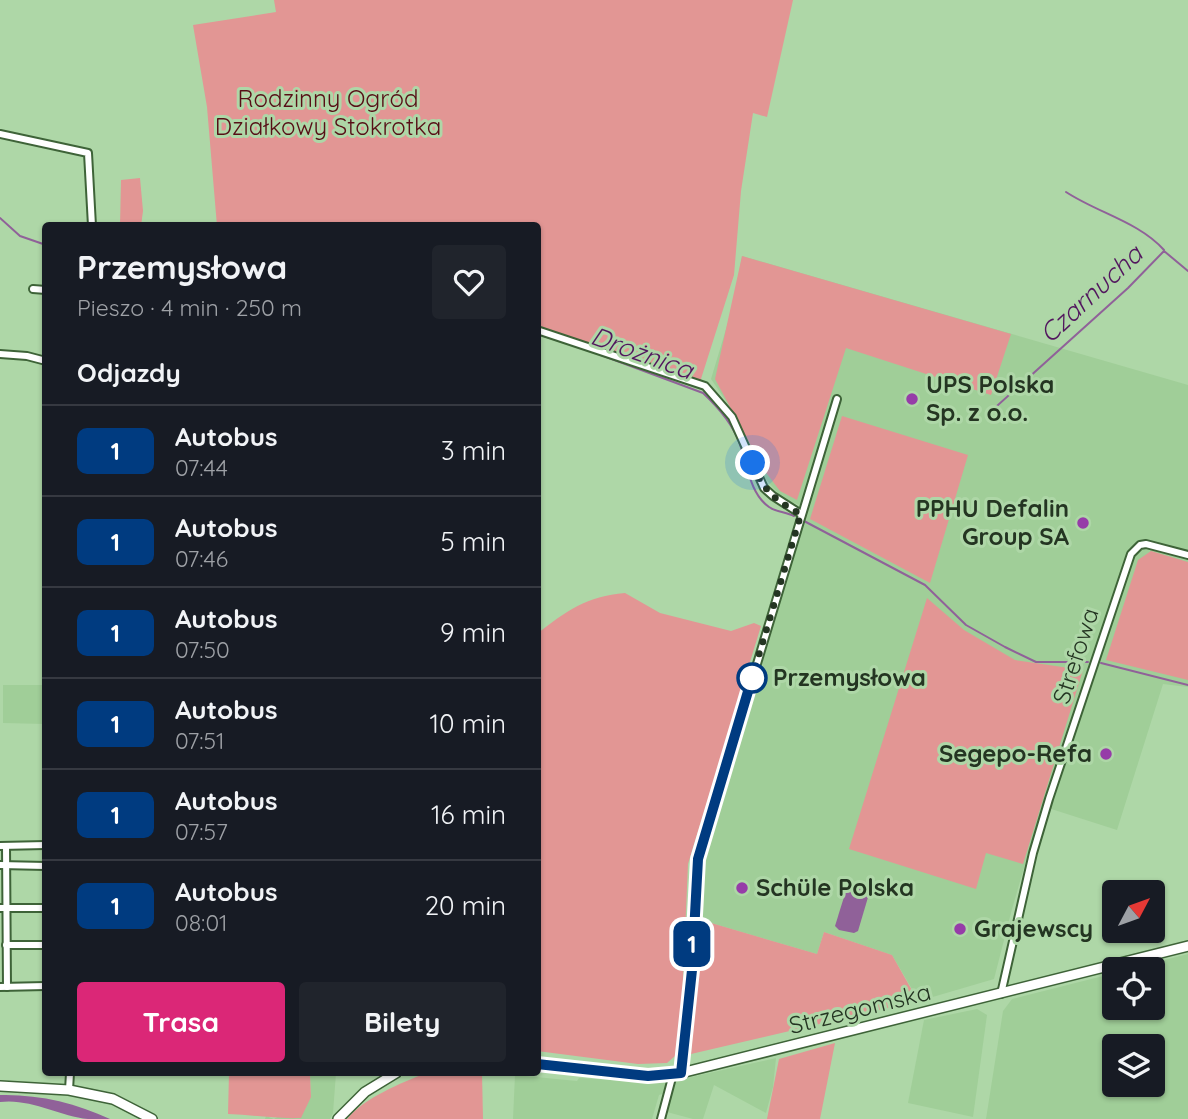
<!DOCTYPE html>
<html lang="pl">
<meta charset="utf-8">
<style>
body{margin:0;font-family:Quicksand,sans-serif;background:#20242c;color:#f1f3f6;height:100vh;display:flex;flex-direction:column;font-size:26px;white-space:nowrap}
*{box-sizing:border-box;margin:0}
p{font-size:23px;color:#9ea1a6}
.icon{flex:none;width:38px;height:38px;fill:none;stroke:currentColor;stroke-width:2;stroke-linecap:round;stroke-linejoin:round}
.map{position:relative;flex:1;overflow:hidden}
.panel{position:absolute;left:42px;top:222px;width:499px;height:854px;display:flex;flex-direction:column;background:#171b24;border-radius:7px;box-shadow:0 2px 5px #0004}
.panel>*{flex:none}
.badge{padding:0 14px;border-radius:10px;font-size:24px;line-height:46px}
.needle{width:46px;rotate:49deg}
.controls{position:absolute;left:1102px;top:880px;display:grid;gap:14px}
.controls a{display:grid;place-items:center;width:63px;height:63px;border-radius:7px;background:#171b24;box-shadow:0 2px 5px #0004;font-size:35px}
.you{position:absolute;width:35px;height:35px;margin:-18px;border:5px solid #fff;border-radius:50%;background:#1a73e8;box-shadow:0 0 0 10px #1a73e833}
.map>.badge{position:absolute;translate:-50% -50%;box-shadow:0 0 0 4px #fff}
h2{padding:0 35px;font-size:26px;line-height:63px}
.round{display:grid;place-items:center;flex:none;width:74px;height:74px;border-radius:7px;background:#20242c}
.head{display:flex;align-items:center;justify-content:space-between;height:119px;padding:0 35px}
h1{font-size:33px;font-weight:700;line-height:52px}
.cta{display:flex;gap:14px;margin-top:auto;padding:14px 35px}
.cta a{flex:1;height:80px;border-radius:7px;background:#db2777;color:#fff;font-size:28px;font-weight:700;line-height:80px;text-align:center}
.cta a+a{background:#20242c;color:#f1f3f6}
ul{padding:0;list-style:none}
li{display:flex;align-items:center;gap:21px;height:91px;padding:0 35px;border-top:2px solid #363941}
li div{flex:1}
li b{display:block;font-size:26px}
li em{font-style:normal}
li .badge{min-width:77px;font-weight:700;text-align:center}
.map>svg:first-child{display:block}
.built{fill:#a0ce98;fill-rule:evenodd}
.green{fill:#e29694}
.water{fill:#906199}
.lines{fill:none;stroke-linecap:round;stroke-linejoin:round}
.stream{stroke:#906199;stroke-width:2}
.street-casing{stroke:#3e6338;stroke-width:10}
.secondary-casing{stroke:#3e6338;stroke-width:12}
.street{stroke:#fff;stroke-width:6}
.secondary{stroke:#fff;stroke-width:9}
.line-casing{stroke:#fff;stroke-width:16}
.line{stroke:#003b80;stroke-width:10}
.walk{stroke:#243522;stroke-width:7;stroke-dasharray:0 12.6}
.poi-dot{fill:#963ca8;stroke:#aed7a7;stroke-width:2.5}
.stop-dot{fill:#fff;stroke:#003b80;stroke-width:3.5}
.labels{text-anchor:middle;stroke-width:6;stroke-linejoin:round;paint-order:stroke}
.park-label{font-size:24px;fill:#570e16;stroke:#aed7a7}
.poi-label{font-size:24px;font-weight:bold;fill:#243522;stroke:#aed7a7;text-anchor:start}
.street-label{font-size:24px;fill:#243522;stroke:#aed7a7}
.stop-label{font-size:24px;font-weight:bold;fill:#243522;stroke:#aed7a7;text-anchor:start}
.water-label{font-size:26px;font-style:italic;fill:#52165e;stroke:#aed7a7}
</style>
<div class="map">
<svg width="1188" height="1119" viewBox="0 0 1188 1119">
<rect width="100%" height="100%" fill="#aed7a7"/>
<g class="built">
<path d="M 742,256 L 1188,385 L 1188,687 L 1163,684 L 1117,830 L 1042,806 L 1012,909 L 994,979 L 919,1001 L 892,955 L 824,932 L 817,954 L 701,920 L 705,856 L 808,508 L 783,499 L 764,477 L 743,426 L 711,379 L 733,306 Z"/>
<path d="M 3,685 L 45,685 L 45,724 L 3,723 Z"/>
<path d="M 1188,954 L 1188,1119 L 986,1119 L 1003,1011 L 1012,999 L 1115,973 L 1115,1008 L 1153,1008 L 1153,970 L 1128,969 ZM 1153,1046 L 1153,1085 L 1115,1085 L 1115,1046 Z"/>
<path d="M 977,1009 L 987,1015 L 973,1117 L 908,1103 L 924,1020 Z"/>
<path d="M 776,1058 L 773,1087 L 766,1113 L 714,1085 L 703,1119 L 693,1119 L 667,1112 L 674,1081 Z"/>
<path d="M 310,1073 L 336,1073 L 333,1113 L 330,1119 L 265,1119 L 266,1116 L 274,1119 L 311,1097 Z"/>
<path d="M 515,1075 L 577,1081 L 579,1078 L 667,1083 L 665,1093 L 659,1095 L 652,1119 L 513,1119 Z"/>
</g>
<g class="green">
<path d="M 274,0 L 793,0 L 767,117 L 753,113 L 741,191 L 734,275 L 700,382 L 553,332 L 537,324 L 537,226 L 217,226 L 207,107 L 193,25 L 276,12 Z"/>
<path d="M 140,178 L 143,211 L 141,226 L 120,226 L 121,180 Z"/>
<path d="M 742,256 L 1011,334 L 991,395 L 846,348 L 797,500 L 780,491 L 764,470 L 715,379 Z"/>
<path d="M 842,416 L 968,455 L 930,583 L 810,519 Z"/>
<path d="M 1151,551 L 1188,562 L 1188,680 L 1106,660 L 1138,560 Z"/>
<path d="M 625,593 L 660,613 L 731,631 L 754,623 L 761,626 L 688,864 L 682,1002 L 675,1056 L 667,1063 L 638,1064 L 537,1051 L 537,634 C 566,611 587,596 625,593 Z"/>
<path d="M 927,598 L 964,630 L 1015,660 L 1083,670 L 1023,864 L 986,853 L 976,889 L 849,849 Z"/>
<path d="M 701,920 L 817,954 L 824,932 L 892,955 L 918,1001 L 691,1054 Z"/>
<path d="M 835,1043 L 820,1119 L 767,1119 L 779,1059 Z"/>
<path d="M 229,1073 L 310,1073 L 311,1097 L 301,1118 C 276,1119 253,1115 228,1114 Z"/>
<path d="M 426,1073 L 482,1073 L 483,1119 L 347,1119 C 364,1098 401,1083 426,1073 Z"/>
</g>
<g class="water">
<path d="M 848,884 L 867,889 L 869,894 L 858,931 L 854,933 L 839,930 L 835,926 Z"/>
<path d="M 0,1095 C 38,1094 76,1103 110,1119 C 103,1119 95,1119 88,1119 C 59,1116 30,1098 0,1102 Z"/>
</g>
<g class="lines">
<g class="stream">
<path d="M 1066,192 C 1098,213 1139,222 1164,250"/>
<path d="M 0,218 L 20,236 L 46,245"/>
<path d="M 537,334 L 560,341"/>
<path d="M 601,355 L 703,393 C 718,407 732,423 739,442 C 747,462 749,493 769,507 C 776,512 786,512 794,516"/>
<path d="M 988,414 L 1128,288 L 1164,251 L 1188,271"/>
<path d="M 804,521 L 925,585 L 966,625 L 1005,647 L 1036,662 L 1088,662"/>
<path d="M 1101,663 L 1188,685"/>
</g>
<g class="street-casing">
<g id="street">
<path d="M 0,134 L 88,153 L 92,226"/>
<path d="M 33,289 L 46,290"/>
<path d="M 537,330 L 705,386 L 732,417 L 764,488 L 773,496 L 801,514"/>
<path d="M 0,354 L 27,356 L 46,361"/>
<path d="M 0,846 L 46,845"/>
<path d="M 6,846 L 7,987"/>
<path d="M 0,865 L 46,866"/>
<path d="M 0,908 L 46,908"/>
<path d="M 6,945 L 46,945"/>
<path d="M 0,987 L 46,986"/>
<path d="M 1001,994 L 1033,853 L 1049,799 L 1131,554 L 1140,545 L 1146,544 L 1188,555"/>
<path d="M 681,1073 L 692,970 L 698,859 L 837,399"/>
<path d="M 69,1090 L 70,1073"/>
<path d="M 661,1119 L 673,1074"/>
</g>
</g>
<g class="secondary-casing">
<g id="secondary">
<path d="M 537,1064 L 648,1076 L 681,1073 L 1188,946"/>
<path d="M 0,1086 L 69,1090 L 113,1099 L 152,1119"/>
<path d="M 338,1119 L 365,1092 L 396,1073"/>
</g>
</g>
<use href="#street" class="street"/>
<use href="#secondary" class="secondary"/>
</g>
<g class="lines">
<g class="line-casing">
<path id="line" d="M 537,1064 L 648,1076 L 681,1073 L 692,970 L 698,859 L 752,678"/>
</g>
<use href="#line" class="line"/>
<path class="walk" d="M 752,678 L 801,514 C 777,502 761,489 753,463"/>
</g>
<g class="poi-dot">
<circle cx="912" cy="399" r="7"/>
<circle cx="1083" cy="523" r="7"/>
<circle cx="1106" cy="754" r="7"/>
<circle cx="742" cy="888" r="7"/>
<circle cx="960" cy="929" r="7"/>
</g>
<circle class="stop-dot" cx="752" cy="678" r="14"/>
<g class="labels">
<g class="park-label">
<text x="328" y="107">Rodzinny Ogród<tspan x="328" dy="28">Działkowy Stokrotka</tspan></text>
</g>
<g class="poi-label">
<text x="926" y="393">UPS Polska<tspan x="926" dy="28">Sp. z o.o.</tspan></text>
<text x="1069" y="517" text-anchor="end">PPHU Defalin<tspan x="1069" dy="28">Group SA</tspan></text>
<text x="1092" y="762" text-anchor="end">Segepo-Refa</text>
<text x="756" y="896">Schüle Polska</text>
<text x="974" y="937">Grajewscy</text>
</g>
<g class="street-label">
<text transform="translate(1076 656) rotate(-72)" y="8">Strefowa</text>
<text transform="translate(860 1009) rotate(-14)" y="8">Strzegomska</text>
</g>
<g class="stop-label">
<text x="773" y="686">Przemysłowa</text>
</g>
<g class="water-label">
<text transform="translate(1091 294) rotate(-43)" y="9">Czarnucha</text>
<text transform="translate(642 353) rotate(20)" y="9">Drożnica</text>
</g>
</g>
</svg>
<div class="controls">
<a><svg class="needle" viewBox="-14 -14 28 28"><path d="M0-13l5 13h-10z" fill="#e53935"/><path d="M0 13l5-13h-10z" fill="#9ea1a6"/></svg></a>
<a><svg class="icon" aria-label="locate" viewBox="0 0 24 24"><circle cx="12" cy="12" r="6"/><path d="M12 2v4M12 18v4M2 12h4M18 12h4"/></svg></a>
<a><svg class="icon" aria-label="layers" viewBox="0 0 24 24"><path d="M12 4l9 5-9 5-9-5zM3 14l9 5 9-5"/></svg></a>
</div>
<div class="you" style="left:753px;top:463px"></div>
<b class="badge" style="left:692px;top:944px;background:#003b80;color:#fff">1</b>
<section class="panel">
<div class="head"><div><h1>Przemysłowa</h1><p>Pieszo · 4 min · 250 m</p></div><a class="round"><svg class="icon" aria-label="heart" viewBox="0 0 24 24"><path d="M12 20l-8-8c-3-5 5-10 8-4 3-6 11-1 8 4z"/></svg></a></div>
<h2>Odjazdy</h2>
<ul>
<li><span class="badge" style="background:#003b80;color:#fff">1</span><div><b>Autobus</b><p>07:44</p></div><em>3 min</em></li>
<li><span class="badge" style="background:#003b80;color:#fff">1</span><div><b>Autobus</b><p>07:46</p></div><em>5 min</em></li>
<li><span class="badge" style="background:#003b80;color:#fff">1</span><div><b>Autobus</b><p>07:50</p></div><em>9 min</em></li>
<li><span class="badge" style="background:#003b80;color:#fff">1</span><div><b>Autobus</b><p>07:51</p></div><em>10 min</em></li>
<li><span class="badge" style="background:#003b80;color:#fff">1</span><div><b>Autobus</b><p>07:57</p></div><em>16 min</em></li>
<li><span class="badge" style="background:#003b80;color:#fff">1</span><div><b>Autobus</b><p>08:01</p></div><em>20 min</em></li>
</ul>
<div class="cta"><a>Trasa</a><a>Bilety</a></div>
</section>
</div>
